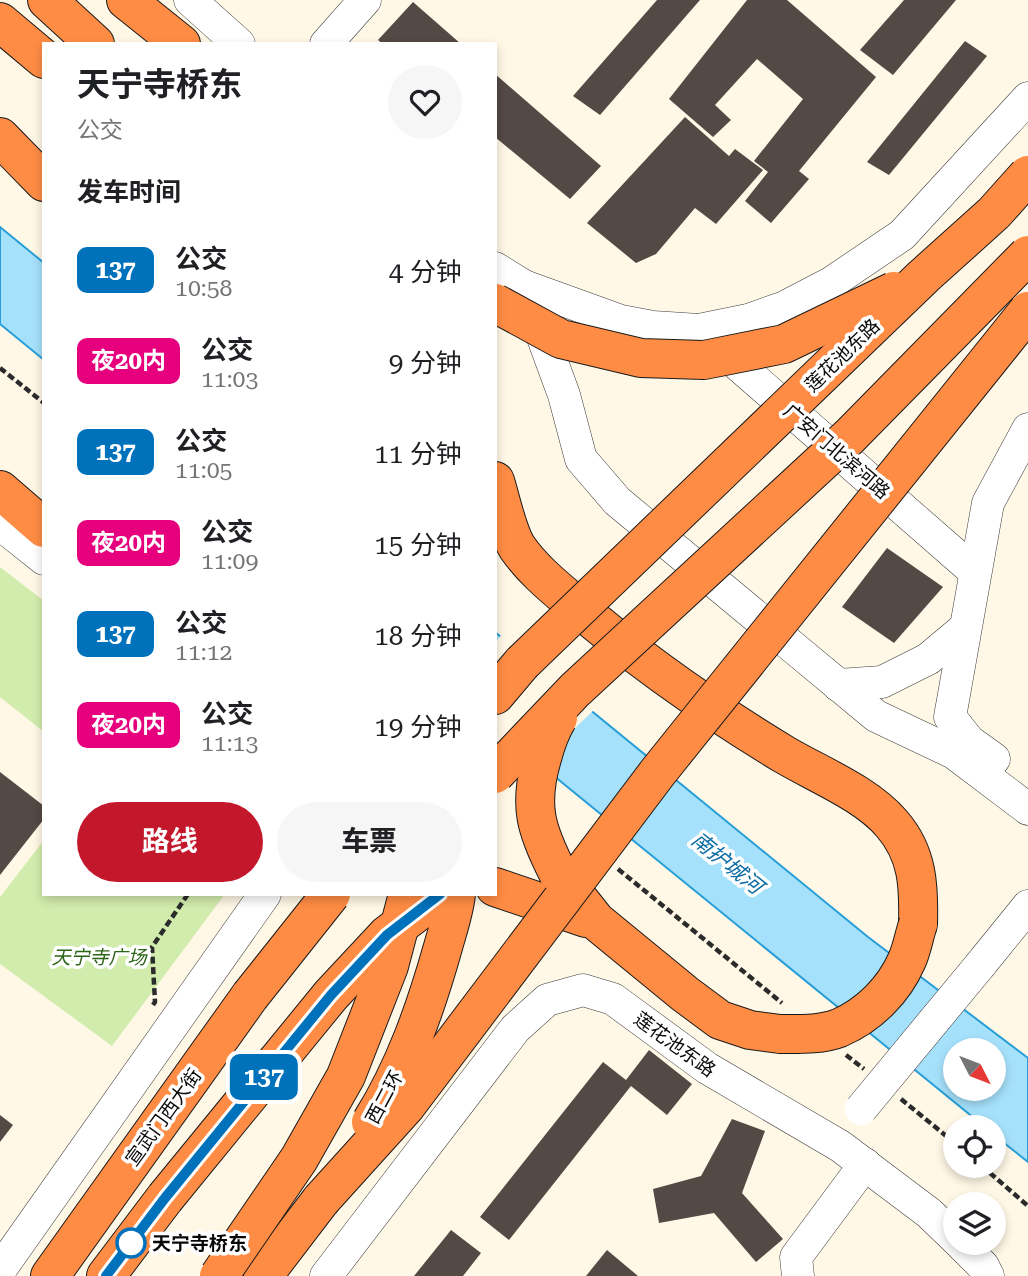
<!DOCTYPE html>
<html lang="zh">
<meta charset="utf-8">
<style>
body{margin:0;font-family:"Roboto Serif","Noto Sans SC",serif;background:#f6f6f6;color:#202124;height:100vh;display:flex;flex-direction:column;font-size:26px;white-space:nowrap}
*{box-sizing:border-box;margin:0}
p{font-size:23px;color:#757577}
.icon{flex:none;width:38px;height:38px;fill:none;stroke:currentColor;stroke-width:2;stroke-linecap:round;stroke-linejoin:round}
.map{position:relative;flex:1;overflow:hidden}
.panel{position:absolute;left:42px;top:42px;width:455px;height:854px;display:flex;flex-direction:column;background:#fff;border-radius:0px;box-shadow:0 4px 10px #0003}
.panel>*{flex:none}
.badge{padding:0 14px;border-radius:10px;font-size:24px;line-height:46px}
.needle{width:46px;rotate:132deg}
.buttons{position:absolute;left:943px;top:1038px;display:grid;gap:14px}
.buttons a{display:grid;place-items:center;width:63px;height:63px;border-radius:50%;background:#fff;box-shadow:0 4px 10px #0003;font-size:35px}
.map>.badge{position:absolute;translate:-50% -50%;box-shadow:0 0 0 4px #fff}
h2{padding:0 35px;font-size:26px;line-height:63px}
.round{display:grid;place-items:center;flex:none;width:74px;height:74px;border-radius:37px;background:#f6f6f6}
.head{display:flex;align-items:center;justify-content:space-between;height:119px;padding:0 35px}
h1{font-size:33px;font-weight:700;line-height:52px}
.button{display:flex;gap:14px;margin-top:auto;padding:14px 35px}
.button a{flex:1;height:80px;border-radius:42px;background:#c3182c;color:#fff;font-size:28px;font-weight:700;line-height:80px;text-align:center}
.button a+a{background:#f6f6f6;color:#202124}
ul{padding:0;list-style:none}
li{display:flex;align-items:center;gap:21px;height:91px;padding:0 35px}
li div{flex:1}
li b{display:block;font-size:26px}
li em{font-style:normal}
li .badge{min-width:77px;font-weight:700;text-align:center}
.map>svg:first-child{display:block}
.green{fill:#d2ecad}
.water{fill:#a6e1fb;stroke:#279ed8;stroke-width:2;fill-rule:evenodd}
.pier{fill:#fff8e6}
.building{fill:#534945}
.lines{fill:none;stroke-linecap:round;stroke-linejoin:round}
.minor-casing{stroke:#3c3c3c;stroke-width:33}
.highway-casing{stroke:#1a1a1a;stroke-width:40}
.path{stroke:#2b2b2b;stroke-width:4.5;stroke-dasharray:7 3.5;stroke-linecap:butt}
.minor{stroke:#fff;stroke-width:32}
.highway{stroke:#ff8c44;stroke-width:38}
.minor-bridge-casing{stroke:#3c3c3c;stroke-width:33;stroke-linecap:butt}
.highway-bridge-casing{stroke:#1a1a1a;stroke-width:40;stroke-linecap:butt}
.minor-bridge{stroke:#fff;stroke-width:32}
.highway-bridge{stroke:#ff8c44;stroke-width:38}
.line-casing{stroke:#fff;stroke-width:16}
.line{stroke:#0072bc;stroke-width:10}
.stop-dot{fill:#fff;stroke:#0072bc;stroke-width:3.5}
.labels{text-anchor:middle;stroke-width:7;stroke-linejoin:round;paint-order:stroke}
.street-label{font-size:19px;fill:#090909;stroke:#fff}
.park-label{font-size:19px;font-style:italic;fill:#2c6416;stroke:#fff}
.stop-label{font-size:19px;font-weight:bold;fill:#090909;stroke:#fff;text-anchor:start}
.water-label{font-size:21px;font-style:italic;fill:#0b6ba3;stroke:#fff}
</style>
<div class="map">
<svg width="1028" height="1276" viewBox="0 0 1028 1276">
<rect width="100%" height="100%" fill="#fff8e6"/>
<g class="green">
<path d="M 0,567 L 44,601 L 44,732 L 0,697 Z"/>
<path d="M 44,840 L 44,894 L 225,894 L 112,1046 L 0,964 L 0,897 Z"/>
</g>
<g class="water">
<path d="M 0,227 L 44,263 L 44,360 L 0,324 Z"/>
<path d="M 495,632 L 868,937 L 1028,1058 L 1028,1162 L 994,1135 L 994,1127 L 985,1127 L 495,728 ZM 956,1050 L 994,1050 L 994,1088 L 956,1088 Z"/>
</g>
<path class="pier" d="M 502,634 L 595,709 L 536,765 L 495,732 L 495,643 Z"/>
<g class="building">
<path d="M 657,0 L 700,0 L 600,115 L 573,96 Z"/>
<path d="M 747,0 L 787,0 L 876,77 L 799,171 L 809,179 L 771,223 L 745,201 L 768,172 L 754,161 L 803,99 L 757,59 L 715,105 L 731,120 L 713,137 L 669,99 Z"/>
<path d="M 904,0 L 956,0 L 893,75 L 860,50 Z"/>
<path d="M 413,2 L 461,44 L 383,44 L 378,40 Z"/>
<path d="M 965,41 L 987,56 L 889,175 L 867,162 Z"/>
<path d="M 495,74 L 601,166 L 570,199 L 495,137 Z"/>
<path d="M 685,117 L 729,156 L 735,149 L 763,170 L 716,224 L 695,208 L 656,254 L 636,263 L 587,223 Z"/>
<path d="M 887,548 L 943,587 L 894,643 L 842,607 Z"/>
<path d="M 0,772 L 44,806 L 44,819 L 0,875 Z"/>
<path d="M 649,1050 L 692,1084 L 667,1115 L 631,1086 L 509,1240 L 480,1217 L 603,1062 L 626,1080 Z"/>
<path d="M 0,1115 L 13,1125 L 0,1142 Z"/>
<path d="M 732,1119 L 765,1131 L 742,1193 L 783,1239 L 756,1262 L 714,1213 L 659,1223 L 653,1189 L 701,1176 Z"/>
<path d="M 451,1230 L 481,1253 L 463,1276 L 414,1276 Z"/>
<path d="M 607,1250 L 638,1276 L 586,1276 Z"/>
</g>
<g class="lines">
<g class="minor-casing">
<g id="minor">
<path d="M 190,0 L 239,44"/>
<path d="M 326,44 L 365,0"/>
<path d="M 495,268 L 524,286 L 621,321 L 653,327 L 699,330 L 748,320 L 785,307 L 831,283 L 902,235 L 1028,98"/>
<path d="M 524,286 L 564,395 L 581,459 L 617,501 L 876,716 L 954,753 L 1028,809"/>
<path d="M 713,343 L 974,571"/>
<path d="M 0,524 L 44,559"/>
<path d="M 838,685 L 882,682 L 928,659 L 965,628"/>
<path d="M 994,759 L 969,741 L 950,717 L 988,503 L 1028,429"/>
<path d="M 981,964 L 1028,906"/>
<path d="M 959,1242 L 983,1266 L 988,1276"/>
<path d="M 0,1270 L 265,894"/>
<path d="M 326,1276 L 515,1029 L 547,1000 L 583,990 L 613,999 L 707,1068 L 840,1146 L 929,1213 L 956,1239"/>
<path d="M 798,1276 L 796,1257 L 865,1164"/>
</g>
</g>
<g class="highway-casing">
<g id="highway">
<path d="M 47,0 L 95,44"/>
<path d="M 126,0 L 181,44"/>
<path d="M 0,22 L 44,59"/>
<path d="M 0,137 L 44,182"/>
<path d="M 495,481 C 501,500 507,531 517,547 C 532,569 553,586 573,603 C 636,658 714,712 785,755 C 819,775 867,794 892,824 C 918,854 919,886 918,924"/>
<path d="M 0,490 L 44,528"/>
<path d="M 495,695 L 522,663"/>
<path d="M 558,873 L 596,921 L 685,994 L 720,1020 L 750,1030 L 780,1034"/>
<path d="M 495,887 L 586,918"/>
<path d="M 50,1276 L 250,996"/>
<path d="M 106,1276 L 165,1198"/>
<path d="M 263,1276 L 321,1200"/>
</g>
</g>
<g class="path">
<path d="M 0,368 L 44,403"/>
<path d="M 618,869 L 782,1003"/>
<path d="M 153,1005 L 155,1002 L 152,947 L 188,894"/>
<path d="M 846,1055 L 864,1069"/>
<path d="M 901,1099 L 956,1144"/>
<path d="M 982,1166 L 1028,1206"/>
</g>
<use href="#minor" class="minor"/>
<use href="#highway" class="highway"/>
<g class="minor-bridge-casing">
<path id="minor-bridge" d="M 861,1109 L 981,964"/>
</g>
<g class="highway-bridge-casing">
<g id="highway-bridge">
<path d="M 495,303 L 561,339 L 641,358 L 704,360 L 784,344 L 894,291"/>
<path d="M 522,663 L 924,276 L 994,213 L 1028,175"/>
<path d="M 558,718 C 550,731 546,743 542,758 C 528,806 536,830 558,873"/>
<path d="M 495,774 L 575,690 L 850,436 L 1028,255"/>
<path d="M 250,996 L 331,894"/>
<path d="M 780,1034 C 799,1034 821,1035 839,1028 C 869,1015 894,990 907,960 C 912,949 914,936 918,924"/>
<path d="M 371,1122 C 405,1068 426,1007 443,947 C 448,929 454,912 456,894"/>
<path d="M 165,1198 L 331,995 L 387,935 L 441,894"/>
<path d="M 321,1200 L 406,1106 L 658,772 L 1028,311"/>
<path d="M 219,1276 L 299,1159 L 346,1076 L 389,966 L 408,894"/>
</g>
</g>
<use href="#minor-bridge" class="minor-bridge"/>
<use href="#highway-bridge" class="highway-bridge"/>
</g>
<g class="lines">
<g class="line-casing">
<path id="line" d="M 106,1276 L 165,1198 L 331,995 L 387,935 L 440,894"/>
</g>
<use href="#line" class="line"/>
</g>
<circle class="stop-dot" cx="131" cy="1243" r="14"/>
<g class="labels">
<g class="street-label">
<text transform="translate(842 355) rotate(-44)" y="7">莲花池东路</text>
<text transform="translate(837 451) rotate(41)" y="7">广安门北滨河路</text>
<text transform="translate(675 1044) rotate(36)" y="7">莲花池东路</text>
<text transform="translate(384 1097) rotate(-62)" y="7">西二环</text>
<text transform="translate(163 1117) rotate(-54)" y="7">宣武门西大街</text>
</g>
<g class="park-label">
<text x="99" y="964">天宁寺广场</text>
</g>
<g class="stop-label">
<text x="152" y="1250">天宁寺桥东</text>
</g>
<g class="water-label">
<text transform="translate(727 863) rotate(39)" y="7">南护城河</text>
</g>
</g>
</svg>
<div class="buttons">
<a><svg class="needle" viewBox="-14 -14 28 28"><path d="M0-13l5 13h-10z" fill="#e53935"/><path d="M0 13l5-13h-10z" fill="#757577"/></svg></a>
<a><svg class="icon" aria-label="locate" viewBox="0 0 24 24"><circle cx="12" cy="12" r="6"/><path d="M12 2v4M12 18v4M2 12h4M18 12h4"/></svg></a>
<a><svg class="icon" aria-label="layers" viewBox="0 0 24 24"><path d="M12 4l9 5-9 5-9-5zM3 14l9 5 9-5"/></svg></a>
</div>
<b class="badge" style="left:264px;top:1077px;background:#0072bc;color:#fff">137</b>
<section class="panel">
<div class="head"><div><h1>天宁寺桥东</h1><p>公交</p></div><a class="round"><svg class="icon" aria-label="heart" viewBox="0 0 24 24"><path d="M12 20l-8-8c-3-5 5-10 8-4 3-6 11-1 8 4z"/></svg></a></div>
<h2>发车时间</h2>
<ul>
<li><span class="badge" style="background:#0072bc;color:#fff">137</span><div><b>公交</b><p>10:58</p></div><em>4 分钟</em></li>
<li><span class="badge" style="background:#e6007e;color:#fff">夜20内</span><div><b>公交</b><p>11:03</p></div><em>9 分钟</em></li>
<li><span class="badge" style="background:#0072bc;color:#fff">137</span><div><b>公交</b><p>11:05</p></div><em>11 分钟</em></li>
<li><span class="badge" style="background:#e6007e;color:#fff">夜20内</span><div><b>公交</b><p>11:09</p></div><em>15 分钟</em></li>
<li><span class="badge" style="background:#0072bc;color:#fff">137</span><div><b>公交</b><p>11:12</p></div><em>18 分钟</em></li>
<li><span class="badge" style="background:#e6007e;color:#fff">夜20内</span><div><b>公交</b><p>11:13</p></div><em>19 分钟</em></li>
</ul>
<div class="button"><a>路线</a><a>车票</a></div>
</section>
</div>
